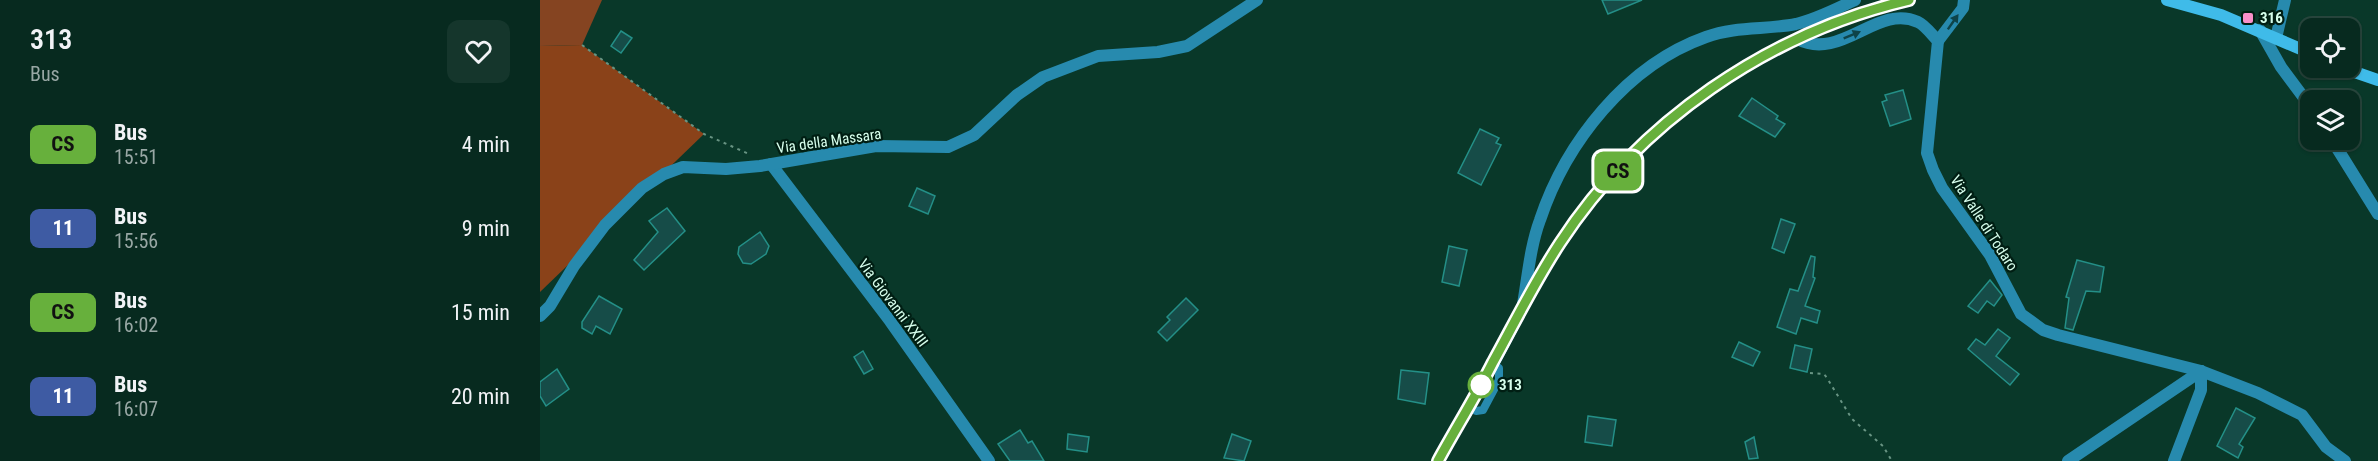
<!DOCTYPE html>
<html lang="it">
<style>
body{margin:0;font-family:"Roboto Condensed",sans-serif;background:#15362c;color:#f1f3f6;height:100vh;display:flex;flex-direction:column;font-size:22px;white-space:nowrap}
*{box-sizing:border-box;margin:0}
p{font-size:20px;color:#98a7a4}
.icon{flex:none;width:33px;height:33px;fill:none;stroke:currentColor;stroke-width:2;stroke-linecap:round;stroke-linejoin:round}
.map{position:relative;flex:1;overflow:hidden}
.side{display:flex;flex-direction:column;background:#072a1f;width:540px}
.side>*{flex:none}
.badge{padding:0 12px;border-radius:9px;font-size:21px;line-height:39px}
.buttons{position:absolute;left:1760px;top:18px;display:grid;gap:12px}
.buttons a{display:grid;place-items:center;width:60px;height:60px;border-radius:12px;background:#072a1f;box-shadow:0 2px 4px #0004,0 0 0 2px #28463d;font-size:30px}
.map>.badge{position:absolute;translate:-50% -50%;box-shadow:0 0 0 3px #fff}
.round{display:grid;place-items:center;flex:none;width:63px;height:63px;border-radius:12px;background:#15362c}
.headline{display:flex;align-items:center;justify-content:space-between;height:102px;padding:0 30px}
h1{font-size:28px;font-weight:600;line-height:45px}
ul{padding:0;list-style:none}
li{display:flex;align-items:center;gap:18px;height:84px;padding:0 30px}
li div{flex:1}
li b{display:block;font-size:22px}
li em{font-style:normal}
li .badge{min-width:66px;font-weight:700;text-align:center}
main{display:flex;flex:1;min-height:0}
.map>svg:first-child{display:block}
.green{fill:#8a4219}
.forest{fill:#854421}
.building{fill:#164c48;stroke:#248f87;stroke-width:1.5}
.lines{fill:none;stroke-linecap:round;stroke-linejoin:round}
.path{stroke:#689483;stroke-width:2;stroke-dasharray:3 4.5;stroke-linecap:butt}
.lane{stroke:#278aae;stroke-width:8}
.street{stroke:#278aae;stroke-width:12}
.secondary{stroke:#3fbbe9;stroke-width:12}
.oneway{fill:#0e4449}
.line-casing{stroke:#fff;stroke-width:14}
.line{stroke:#67b03c;stroke-width:9}
.poi-dot{fill:#f98fc9;stroke:#001e13;stroke-width:2}
.stop-dot{fill:#fff;stroke:#67b03c;stroke-width:3}
.labels{text-anchor:middle;stroke-width:4.5;stroke-linejoin:round;paint-order:stroke}
.poi-label{font-size:15px;font-weight:bold;fill:#d7ffed;stroke:#001e13;text-anchor:start}
.street-label{font-size:15px;fill:#d7ffed;stroke:#001e13}
.stop-label{font-size:15px;font-weight:bold;fill:#d7ffed;stroke:#001e13;text-anchor:start}
</style>
<main>
<section class="side">
<div class="headline"><div><h1>313</h1><p>Bus</p></div><a class="round"><svg class="icon" aria-label="heart" viewBox="0 0 24 24"><path d="M12 20l-8-8c-3-5 5-10 8-4 3-6 11-1 8 4z"/></svg></a></div>
<ul>
<li><span class="badge" style="background:#67b03c;color:#111">CS</span><div><b>Bus</b><p>15:51</p></div><em>4 min</em></li>
<li><span class="badge" style="background:#3e5ba3;color:#fff">11</span><div><b>Bus</b><p>15:56</p></div><em>9 min</em></li>
<li><span class="badge" style="background:#67b03c;color:#111">CS</span><div><b>Bus</b><p>16:02</p></div><em>15 min</em></li>
<li><span class="badge" style="background:#3e5ba3;color:#fff">11</span><div><b>Bus</b><p>16:07</p></div><em>20 min</em></li>
</ul>
</section>
<div class="map">
<svg width="1838" height="461" viewBox="0 0 1838 461">
<rect width="100%" height="100%" fill="#093829"/>
<path class="green" d="M 42,45 L 164,134 L 0,292 L 0,46 Z"/>
<path class="forest" d="M 0,0 L 62,0 L 42,45 L 0,46 Z"/>
<g class="building">
<path d="M 1062,0 L 1102,0 L 1068,14 Z"/>
<path d="M 81,31 L 92,38 L 81,53 L 71,46 Z"/>
<path d="M 1363,90 L 1371,119 L 1350,126 L 1342,102 L 1347,100 L 1345,95 Z"/>
<path d="M 1212,98 L 1238,116 L 1236,119 L 1245,124 L 1235,137 L 1199,116 Z"/>
<path d="M 940,129 L 959,138 L 956,143 L 961,145 L 941,185 L 918,173 Z"/>
<path d="M 377,188 L 395,196 L 388,214 L 369,206 Z"/>
<path d="M 127,208 L 145,231 L 104,270 L 94,260 L 118,232 L 109,221 Z"/>
<path d="M 1241,219 L 1255,224 L 1244,253 L 1232,248 Z"/>
<path d="M 220,232 L 229,246 L 226,254 L 211,264 L 203,263 L 198,254 L 199,247 Z"/>
<path d="M 909,246 L 927,250 L 919,286 L 902,282 Z"/>
<path d="M 1271,256 L 1275,257 L 1273,277 L 1275,278 L 1265,306 L 1280,311 L 1277,323 L 1261,318 L 1256,334 L 1237,327 L 1250,289 L 1258,291 Z"/>
<path d="M 1537,260 L 1564,267 L 1560,292 L 1546,291 L 1533,330 L 1525,328 L 1529,298 L 1526,297 Z"/>
<path d="M 1450,280 L 1462,295 L 1454,306 L 1447,301 L 1438,313 L 1428,306 Z"/>
<path d="M 59,296 L 82,309 L 70,334 L 56,326 L 52,334 L 42,328 L 42,322 Z"/>
<path d="M 646,298 L 658,310 L 627,341 L 618,332 L 630,320 L 627,317 Z"/>
<path d="M 1458,329 L 1470,338 L 1456,356 L 1479,374 L 1470,385 L 1428,349 L 1436,339 L 1445,345 Z"/>
<path d="M 1199,342 L 1220,352 L 1213,366 L 1192,357 Z"/>
<path d="M 1255,345 L 1272,349 L 1267,372 L 1250,368 Z"/>
<path d="M 323,351 L 333,369 L 324,374 L 314,357 Z"/>
<path d="M 17,369 L 29,389 L 6,406 L 0,396 L 0,382 Z"/>
<path d="M 861,370 L 889,373 L 885,404 L 858,399 Z"/>
<path d="M 1696,408 L 1715,418 L 1699,444 L 1703,447 L 1698,458 L 1677,446 Z"/>
<path d="M 1048,416 L 1076,420 L 1072,446 L 1045,442 Z"/>
<path d="M 480,430 L 488,443 L 492,441 L 504,461 L 470,461 L 458,444 Z"/>
<path d="M 528,434 L 549,437 L 547,452 L 527,449 Z"/>
<path d="M 692,434 L 711,441 L 704,461 L 684,458 Z"/>
<path d="M 1214,437 L 1218,458 L 1209,459 L 1205,442 Z"/>
</g>
<g class="lines">
<g class="path">
<path d="M 42,45 L 164,134 L 209,154"/>
<path d="M 1270,373 L 1284,374 L 1287,378 L 1312,419 L 1343,446 L 1352,461"/>
</g>
<path class="lane" d="M 928,407 L 936,411 L 943,410 L 959,380 L 959,368 L 952,364"/>
<g class="street">
<path d="M 1720,30 L 1741,67 L 1770,106"/>
<path d="M 1736,38 L 1745,0"/>
<path d="M 1257,39 C 1302,62 1337,3 1378,22 C 1385,25 1392,35 1398,41 L 1387,153 L 1393,170 L 1402,188 L 1450,255 L 1481,314 L 1503,330 L 1518,335 L 1661,371 L 1718,393 L 1762,415 L 1786,447 L 1805,461"/>
<path d="M 1398,41 L 1423,8 L 1424,0"/>
<path d="M 1792,140 L 1838,214"/>
<path d="M 231,164 L 350,321 L 449,461"/>
<path d="M 983,304 C 988,276 990,247 1000,220 C 1026,142 1087,65 1166,37 C 1196,26 1226,30 1256,24 C 1277,19 1296,9 1315,0"/>
<path d="M 0,316 L 10,306 L 34,266 L 65,225 L 102,188 L 124,174 L 143,167 L 186,169 L 220,166 L 336,146 L 408,147 L 434,135 L 477,95 L 503,77 L 558,56 L 618,52 L 647,46 L 717,0"/>
<path d="M 1528,461 L 1661,371"/>
<path d="M 1634,461 L 1661,390 L 1661,371"/>
</g>
<g class="secondary">
<path d="M 1627,0 L 1681,15 L 1770,53"/>
<path d="M 1803,68 L 1838,80"/>
<path d="M 898,461 C 916,428 936,396 954,362 C 975,323 995,281 1020,243 C 1099,121 1228,34 1369,0"/>
</g>
</g>
<defs><path id="oneway-solid" d="M-6-.8H1V-3.2L6.5 0L1 3.2V.8H-6Z" transform="scale(1.5)"/></defs>
<g class="oneway">
<use href="#oneway-solid" transform="translate(1413 22) rotate(-55)"/>
<use href="#oneway-solid" transform="translate(1312 35) rotate(-22)"/>
</g>
<g class="lines">
<g class="line-casing">
<path id="line" d="M 898,461 C 916,428 936,396 953,362 C 975,322 995,281 1020,243 C 1099,122 1228,33 1369,0"/>
</g>
<use href="#line" class="line"/>
</g>
<rect class="poi-dot" x="1702" y="12" width="12" height="12" rx="3"/>
<circle class="stop-dot" cx="941" cy="385" r="12"/>
<g class="labels">
<g class="poi-label">
<text x="1720" y="23">316</text>
</g>
<g class="street-label">
<text transform="translate(289 141) rotate(-8)" y="5">Via della Massara</text>
<text transform="translate(1444 223) rotate(57)" y="5">Via Valle di Todaro</text>
<text transform="translate(353 303) rotate(53)" y="5">Via Giovanni XXIII</text>
</g>
<g class="stop-label">
<text x="959" y="390">313</text>
</g>
</g>
</svg>
<div class="buttons">
<a><svg class="icon" aria-label="locate" viewBox="0 0 24 24"><circle cx="12" cy="12" r="6"/><path d="M12 2v4M12 18v4M2 12h4M18 12h4"/></svg></a>
<a><svg class="icon" aria-label="layers" viewBox="0 0 24 24"><path d="M12 4l9 5-9 5-9-5zM3 14l9 5 9-5"/></svg></a>
</div>
<b class="badge" style="left:1078px;top:171px;background:#67b03c;color:#111">CS</b>
</div>
</main>
